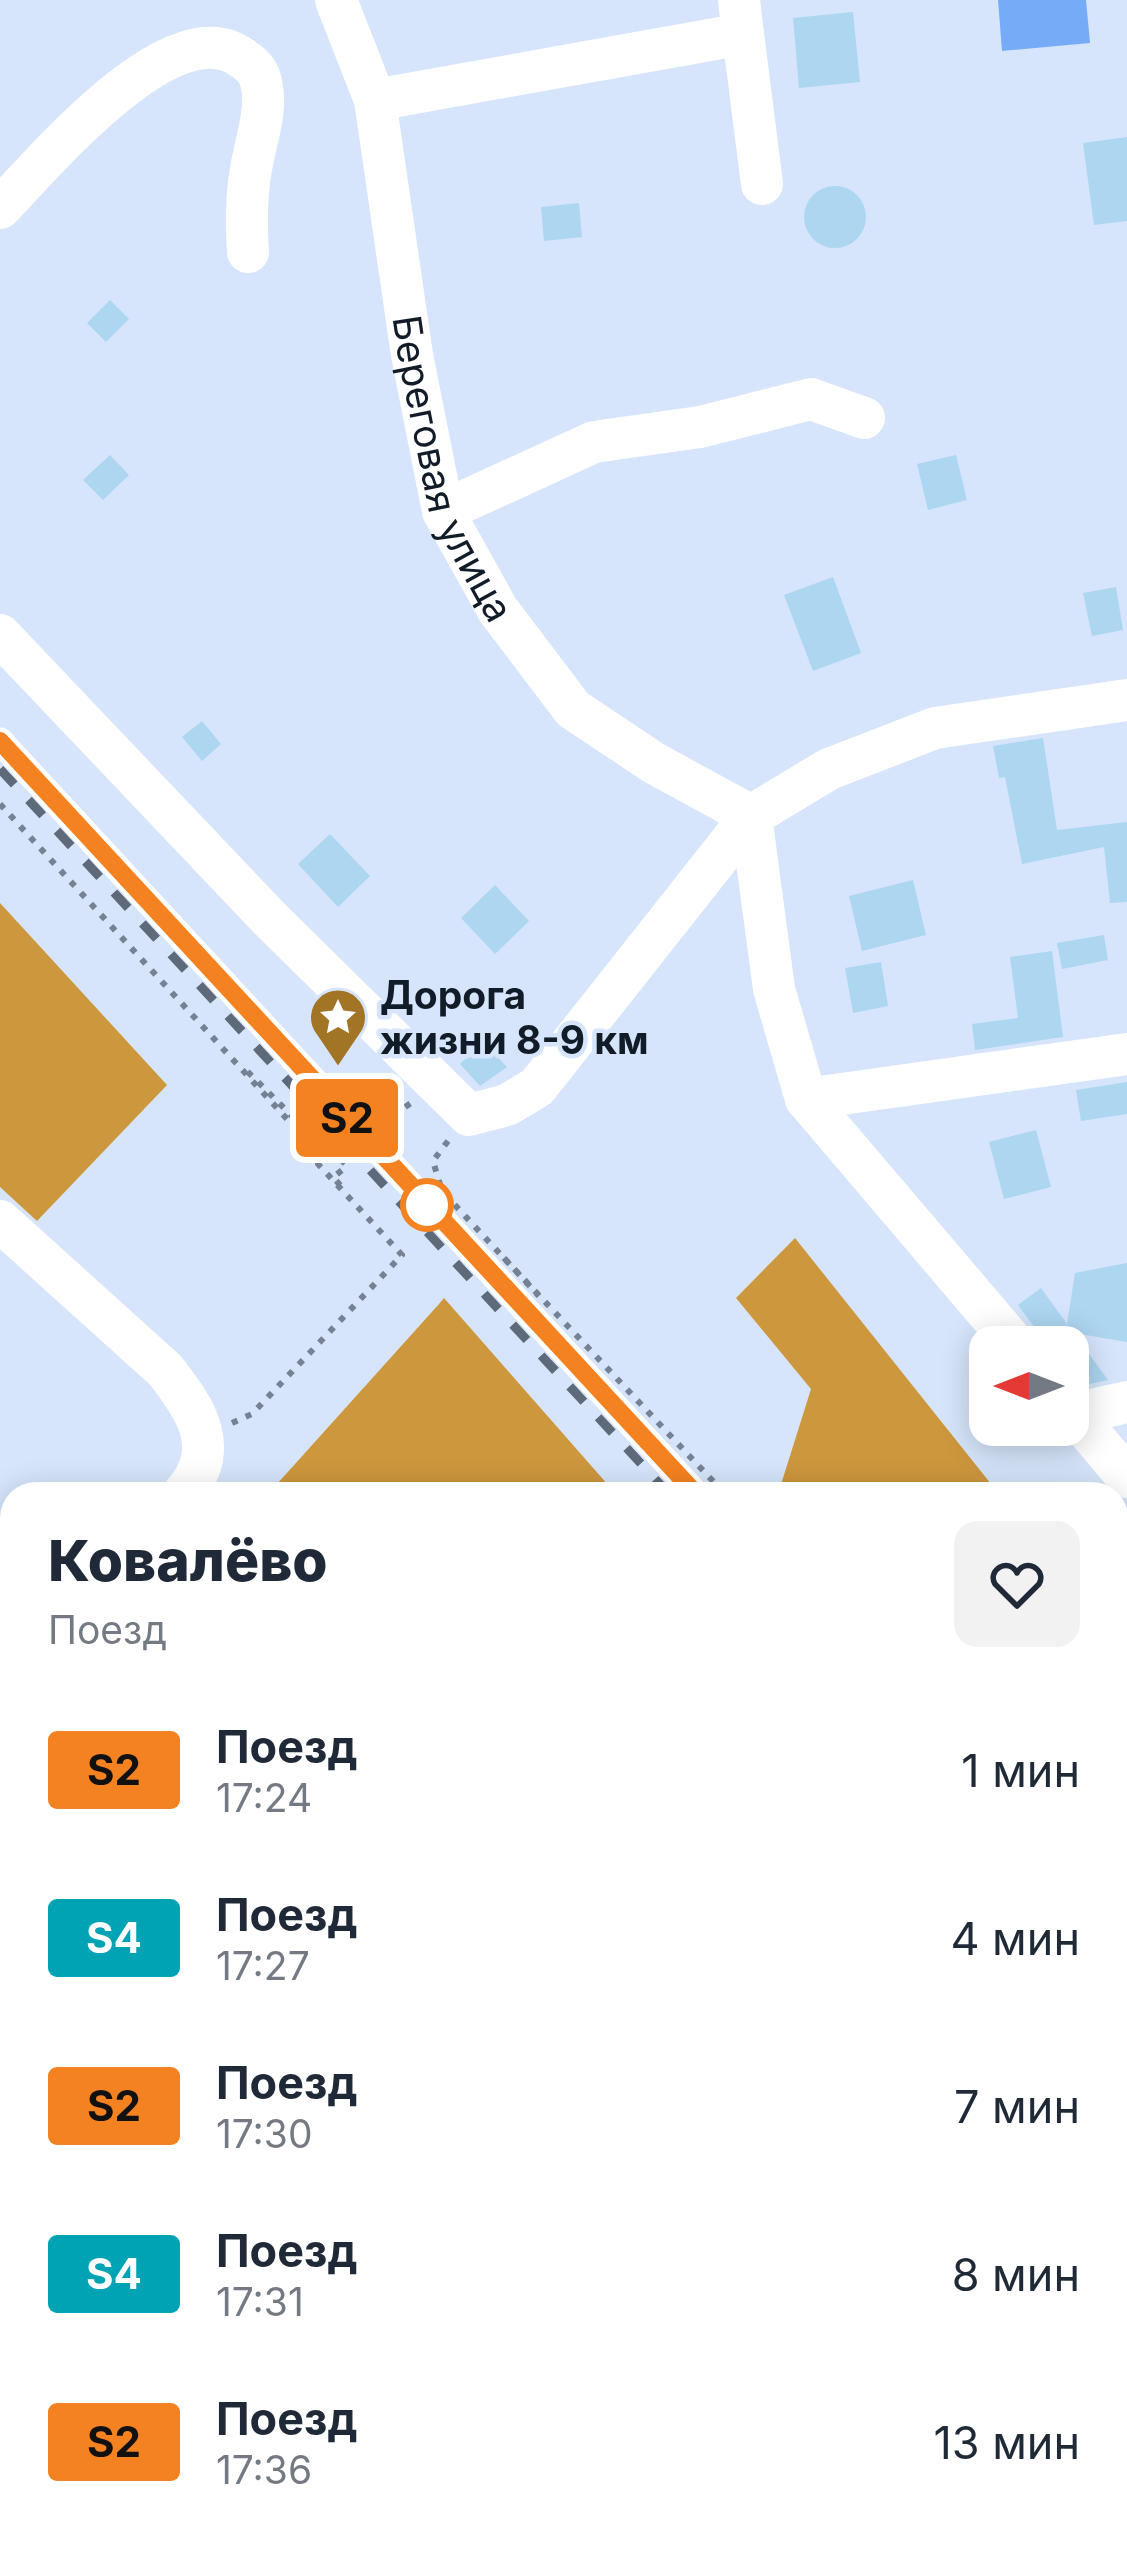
<!DOCTYPE html>
<html lang="ru">
<meta charset="utf-8">
<style>
body{margin:0;font-family:Inter,sans-serif;background:#f2f2f3;color:#1f2937;height:100vh;display:flex;flex-direction:column;font-size:45px;white-space:nowrap}
*{box-sizing:border-box;margin:0}
p{font-size:39px;color:#747a83}
.icon{flex:none;width:66px;height:66px;fill:none;stroke:currentColor;stroke-width:2;stroke-linecap:round;stroke-linejoin:round}
.map{position:relative;flex:1;overflow:hidden}
.side{position:absolute;left:0px;top:1482px;width:1128px;height:1071px;display:flex;flex-direction:column;background:#fff;border-radius:36px 36px 0 0;box-shadow:0 6px 30px #0003}
.side>*{flex:none}
.badge{padding:0 24px;border-radius:9px;font-size:42px;line-height:78px}
.needle{width:78px;rotate:270deg}
.tools{position:absolute;left:969px;top:1326px;display:grid;gap:24px}
.tools a{display:grid;place-items:center;width:120px;height:120px;border-radius:24px;background:#fff;box-shadow:0 6px 30px #0003;font-size:60px}
.map>.badge{position:absolute;translate:-50% -50%;box-shadow:0 0 0 6px #fff}
.round{display:grid;place-items:center;flex:none;width:126px;height:126px;border-radius:24px;background:#f2f2f3}
.headline{display:flex;align-items:center;justify-content:space-between;height:204px;padding:0 48px}
h1{font-size:57px;font-weight:800;line-height:90px}
ul{padding:0;list-style:none}
li{display:flex;align-items:center;gap:36px;height:168px;padding:0 48px}
li div{flex:1}
li b{display:block;font-size:45px}
li em{font-style:normal}
li .badge{min-width:132px;font-weight:700;text-align:center}
.map>svg:first-child{display:block}
.green{fill:#f9c677}
.forest{fill:#cd973d}
.water{fill:#76acf7}
.lines{fill:none;stroke-linecap:round;stroke-linejoin:round}
.stream{stroke:#76acf7;stroke-width:9}
.building{fill:#add6f1}
.path{stroke:#768294;stroke-width:6;stroke-dasharray:6 9;stroke-linecap:butt}
.minor{stroke:#fff;stroke-width:42}
.rail{stroke:#5e6a7a;stroke-width:9;stroke-dasharray:21 21;stroke-linecap:butt}
.line-casing{stroke:#fff;stroke-width:27}
.line{stroke:#f58220;stroke-width:18}
.stop-dot{fill:#fff;stroke:#f58220;stroke-width:6}
.labels{text-anchor:middle;stroke-width:9;stroke-linejoin:round;paint-order:stroke}
.street-label{font-size:39px;fill:#121b28;stroke:#d6e5fb}
.poi-label{font-size:39px;font-weight:bold;fill:#121b28;stroke:#d6e5fb;text-anchor:start}
</style>
<div class="map">
<svg width="1127" height="2551" viewBox="0 0 1127 2551">
<rect width="100%" height="100%" fill="#d6e5fb"/>
<g class="green">
<path d="M 12,1806 L 12,2115 L 0,2100 L 0,1822 Z"/>
<path d="M 0,2280 L 12,2290 L 12,2541 L 273,2541 L 280,2551 L 0,2551 Z"/>
<path d="M 1116,2518 L 1127,2532 L 1127,2551 L 379,2551 L 370,2541 L 1116,2541 Z"/>
</g>
<g class="forest">
<path d="M 0,903 L 167,1085 L 37,1221 L 0,1187 Z"/>
<path d="M 795,1238 L 999,1494 L 778,1494 L 811,1389 L 736,1298 Z"/>
<path d="M 444,1298 L 616,1494 L 268,1494 L 439,1304 Z"/>
<path d="M 1116,1641 L 1127,1654 L 1127,1884 L 1116,1872 Z"/>
<path d="M 1116,2037 L 1127,2049 L 1127,2532 L 1116,2518 Z"/>
<path d="M 0,2106 L 12,2120 L 12,2237 L 0,2225 Z"/>
<path d="M 288,2541 L 366,2541 L 374,2551 L 290,2551 Z"/>
</g>
<path class="water" d="M 998,0 L 1086,0 L 1090,43 L 1002,51 Z"/>
<g class="lines">
<g class="stream">
<path d="M 0,2125 L 12,2139"/>
<path d="M 337,2541 L 341,2551"/>
</g>
</g>
<g class="building">
<path d="M 853,12 L 860,82 L 799,88 L 793,18 Z"/>
<path d="M 1127,137 L 1127,221 L 1094,225 L 1083,143 Z"/>
<circle cx="835" cy="217" r="31"/>
<path d="M 579,203 L 582,237 L 544,241 L 541,207 Z"/>
<path d="M 110,300 L 129,319 L 106,342 L 87,323 Z"/>
<path d="M 110,455 L 129,475 L 103,500 L 83,480 Z"/>
<path d="M 956,455 L 967,500 L 928,510 L 917,464 Z"/>
<path d="M 833,577 L 861,653 L 813,671 L 784,595 Z"/>
<path d="M 1116,587 L 1123,630 L 1092,636 L 1083,593 Z"/>
<path d="M 202,721 L 221,744 L 202,761 L 182,737 Z"/>
<path d="M 1043,738 L 1057,830 L 1127,822 L 1127,902 L 1110,903 L 1104,847 L 1022,864 L 1005,777 L 999,778 L 993,746 Z"/>
<path d="M 330,834 L 370,876 L 338,907 L 298,864 Z"/>
<path d="M 913,880 L 926,935 L 862,951 L 849,896 Z"/>
<path d="M 495,885 L 529,921 L 495,954 L 461,918 Z"/>
<path d="M 1104,935 L 1108,960 L 1062,969 L 1057,943 Z"/>
<path d="M 1052,951 L 1063,1037 L 975,1050 L 972,1024 L 1018,1018 L 1010,957 Z"/>
<path d="M 881,962 L 888,1006 L 853,1013 L 845,968 Z"/>
<path d="M 483,1042 L 507,1067 L 480,1086 L 460,1064 Z"/>
<path d="M 1127,1082 L 1127,1114 L 1081,1121 L 1076,1090 Z"/>
<path d="M 1036,1130 L 1051,1187 L 1004,1199 L 989,1142 Z"/>
<path d="M 1127,1263 L 1127,1342 L 1074,1333 L 1108,1380 L 1081,1386 L 1068,1373 L 1068,1347 L 1049,1347 L 1018,1305 L 1041,1288 L 1067,1324 L 1075,1273 Z"/>
</g>
<g class="lines">
<g class="path">
<path d="M 0,804 L 318,1153"/>
<path d="M 448,1141 L 433,1161 L 442,1191 L 539,1296"/>
<path d="M 336,1185 L 344,1178 L 336,1168 L 381,1125 L 369,1112 L 377,1106 L 389,1118 L 411,1103"/>
<path d="M 504,1258 L 725,1494"/>
<path d="M 232,1423 L 252,1414 L 402,1255 L 318,1164 L 318,1142 L 246,1070"/>
<path d="M 1116,1912 L 1127,1924"/>
</g>
<g class="minor">
<path id="s1" d="M 336,0 L 375,100 L 412,355 L 443,511 L 498,610 L 573,709 L 654,763 L 751,816"/>
<path d="M 743,34 L 762,184"/>
<path d="M 375,100 L 743,34 L 739,0"/>
<path d="M 0,208 C 45,162 173,7 242,58 C 254,66 260,72 262,87 C 267,111 255,144 251,169 C 246,197 246,223 248,252"/>
<path d="M 443,511 L 594,442 L 700,427 L 811,399 L 864,418"/>
<path d="M 0,635 L 270,919 L 469,1115 L 507,1105 L 537,1087 L 751,816 L 829,769 L 935,728 L 1127,700"/>
<path d="M 751,816 L 774,989 L 806,1099 L 1017,1347"/>
<path d="M 806,1099 L 1127,1054"/>
<path d="M 0,1221 L 165,1370 C 196,1409 223,1449 183,1494"/>
<path d="M 1068,1407 L 1127,1477"/>
<path d="M 1074,1414 L 1127,1402"/>
<path d="M 0,1699 L 12,1685"/>
<path d="M 792,2541 L 800,2551"/>
<path d="M 104,2551 L 114,2541"/>
</g>
<g class="rail">
<path d="M 0,741 L 696,1494"/>
<path d="M 0,769 L 669,1494"/>
<path d="M 1116,1941 L 1127,1953"/>
<path d="M 1116,1970 L 1127,1981"/>
</g>
</g>
<g class="lines">
<g class="line-casing">
<path id="line" d="M 0,741 L 696,1494"/>
</g>
<use href="#line" class="line"/>
</g>
<defs>
<g id="sight-pin" transform="scale(3)"><path d="M0 17L-7.5 6A9.5 9.5 0 1 1 7.5 6Z" fill="#a27426" stroke="#d6e5fb"/><path d="M0-6L1.8-2.2L6-1.7L2.9 1.2L3.7 5.4L0 3.3L-3.7 5.4L-2.9 1.2L-6-1.7L-1.8-2.2Z" fill="#fff"/></g>
</defs>
<g fill-rule="evenodd">
<use href="#sight-pin" x="338" y="1017"/>
</g>
<circle class="stop-dot" cx="427" cy="1205" r="24"/>
<g class="labels">
<g class="street-label">
<text dy="14" stroke="none"><textPath href="#s1" startOffset="486">Береговая улица</textPath></text>
</g>
<g class="poi-label">
<text x="380" y="1009">Дорога<tspan x="380" dy="45">жизни 8-9 км</tspan></text>
</g>
</g>
</svg>
<div class="tools">
<a><svg class="needle" viewBox="-14 -14 28 28"><path d="M0-13l5 13h-10z" fill="#e53935"/><path d="M0 13l5-13h-10z" fill="#747a83"/></svg></a>
</div>
<b class="badge" style="left:347px;top:1118px;background:#f58220;color:#111">S2</b>
<section class="side">
<div class="headline"><div><h1>Ковалёво</h1><p>Поезд</p></div><a class="round"><svg class="icon" aria-label="heart" viewBox="0 0 24 24"><path d="M12 20l-8-8c-3-5 5-10 8-4 3-6 11-1 8 4z"/></svg></a></div>
<ul>
<li><span class="badge" style="background:#f58220;color:#111">S2</span><div><b>Поезд</b><p>17:24</p></div><em>1 мин</em></li>
<li><span class="badge" style="background:#00a3b4;color:#fff">S4</span><div><b>Поезд</b><p>17:27</p></div><em>4 мин</em></li>
<li><span class="badge" style="background:#f58220;color:#111">S2</span><div><b>Поезд</b><p>17:30</p></div><em>7 мин</em></li>
<li><span class="badge" style="background:#00a3b4;color:#fff">S4</span><div><b>Поезд</b><p>17:31</p></div><em>8 мин</em></li>
<li><span class="badge" style="background:#f58220;color:#111">S2</span><div><b>Поезд</b><p>17:36</p></div><em>13 мин</em></li>
</ul>
</section>
</div>
